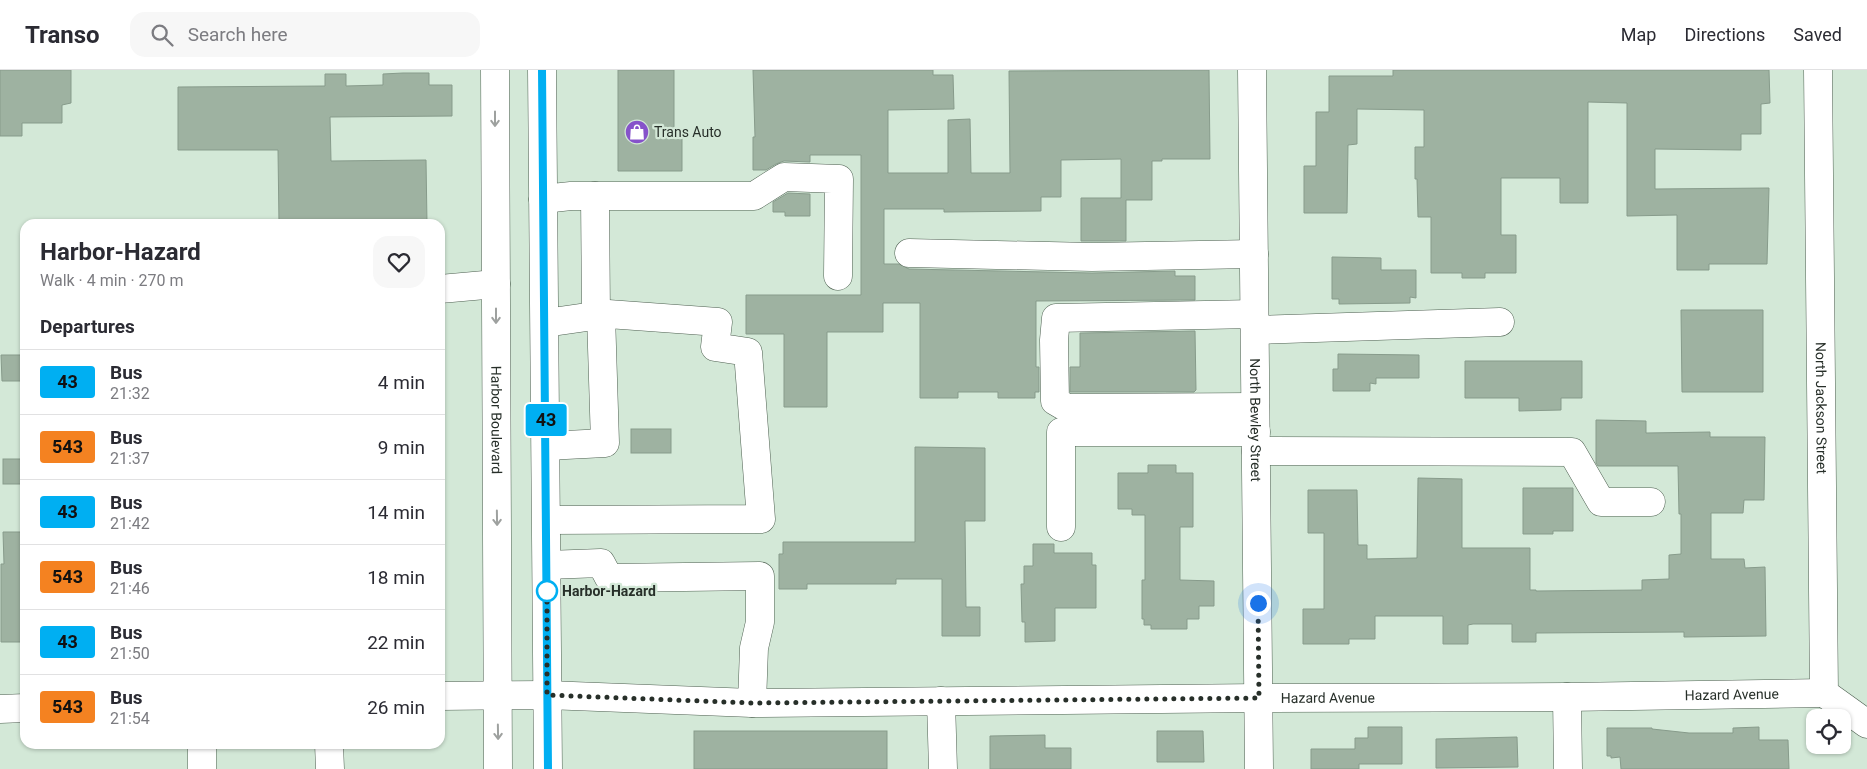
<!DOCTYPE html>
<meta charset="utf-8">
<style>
body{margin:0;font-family:Roboto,sans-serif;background:#f7f7f7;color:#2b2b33;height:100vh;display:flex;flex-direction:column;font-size:19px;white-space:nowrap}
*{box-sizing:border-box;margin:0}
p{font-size:16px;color:#7c7c81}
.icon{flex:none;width:28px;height:28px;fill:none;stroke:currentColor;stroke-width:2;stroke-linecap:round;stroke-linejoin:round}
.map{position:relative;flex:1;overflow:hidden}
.drawer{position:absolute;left:20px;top:149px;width:425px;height:530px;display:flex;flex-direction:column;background:#fff;border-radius:15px;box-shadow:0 1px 4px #0004}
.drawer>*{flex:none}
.badge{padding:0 10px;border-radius:4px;font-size:18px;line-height:32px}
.tools{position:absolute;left:1806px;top:639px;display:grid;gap:10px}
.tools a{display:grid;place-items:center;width:45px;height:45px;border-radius:10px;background:#fff;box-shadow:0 1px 4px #0004;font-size:25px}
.you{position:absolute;width:25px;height:25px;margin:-12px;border:4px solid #fff;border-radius:50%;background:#1a73e8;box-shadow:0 0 0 8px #1a73e833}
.map>.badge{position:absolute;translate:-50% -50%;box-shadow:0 0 0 2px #fff}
h2{padding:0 20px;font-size:19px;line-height:45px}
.round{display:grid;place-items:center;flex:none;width:52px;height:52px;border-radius:15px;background:#f7f7f7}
.head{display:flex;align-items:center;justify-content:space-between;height:85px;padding:0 20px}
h1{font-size:24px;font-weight:700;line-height:38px}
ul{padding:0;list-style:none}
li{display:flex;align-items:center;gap:15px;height:65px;padding:0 20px;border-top:1px solid #e1e1e2}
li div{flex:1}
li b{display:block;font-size:19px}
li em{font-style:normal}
li .badge{min-width:55px;font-weight:700;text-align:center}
header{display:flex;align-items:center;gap:30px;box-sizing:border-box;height:70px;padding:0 25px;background:#fff;border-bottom:1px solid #e1e1e2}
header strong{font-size:24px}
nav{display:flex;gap:28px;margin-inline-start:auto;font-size:18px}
.search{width:350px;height:45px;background:#f7f7f7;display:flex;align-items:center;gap:12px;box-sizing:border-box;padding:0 18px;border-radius:15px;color:#7c7c81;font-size:19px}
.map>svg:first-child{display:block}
.building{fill:#9eb2a1;stroke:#879b8b}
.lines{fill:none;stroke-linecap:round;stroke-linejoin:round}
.minor-casing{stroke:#4e6051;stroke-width:29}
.major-casing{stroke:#4e6051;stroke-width:29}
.minor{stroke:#fff;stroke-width:28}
.major{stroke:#fff;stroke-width:28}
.oneway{stroke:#9ea19f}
.line-casing{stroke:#fff;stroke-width:11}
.line{stroke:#00aff2;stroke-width:8}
.walk{stroke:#272f29;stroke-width:5;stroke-dasharray:0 9}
.stop-dot{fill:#fff;stroke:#00aff2;stroke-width:2.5}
.labels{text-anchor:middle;stroke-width:4.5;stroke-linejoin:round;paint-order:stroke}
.poi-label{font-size:14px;fill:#272f29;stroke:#d3e8d7;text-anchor:start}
.street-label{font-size:14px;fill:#272f29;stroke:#d3e8d7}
.stop-label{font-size:14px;font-weight:bold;fill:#272f29;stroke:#d3e8d7;text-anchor:start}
</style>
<header>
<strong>Transo</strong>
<div class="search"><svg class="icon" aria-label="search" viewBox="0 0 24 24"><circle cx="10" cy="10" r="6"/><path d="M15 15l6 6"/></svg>Search here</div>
<nav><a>Map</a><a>Directions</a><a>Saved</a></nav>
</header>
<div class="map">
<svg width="1867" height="699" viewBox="0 0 1867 699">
<rect width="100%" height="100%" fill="#d3e8d7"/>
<g class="building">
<path d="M 0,0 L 71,0 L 71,33 L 62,35 L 62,53 L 22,53 L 22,66 L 0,66 Z"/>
<path d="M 618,0 L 674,0 L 674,59 L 682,59 L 682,101 L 618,101 Z"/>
<path d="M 753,0 L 933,0 L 933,5 L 953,5 L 954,39 L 888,40 L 888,103 L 948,103 L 948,50 L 970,49 L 971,103 L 1010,103 L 1009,1 L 1209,0 L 1210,89 L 1162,89 L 1162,91 L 1152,91 L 1152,130 L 1126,130 L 1126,171 L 1081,171 L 1081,128 L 1121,128 L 1121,89 L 1061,90 L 1061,127 L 1041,127 L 1041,141 L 944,142 L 944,139 L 884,139 L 884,194 L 899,194 L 909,199 L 1092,203 L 1175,201 L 1175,206 L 1195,206 L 1195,230 L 1036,231 L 1036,297 L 1039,297 L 1039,322 L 1035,322 L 1035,328 L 998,328 L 998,322 L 958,322 L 958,328 L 920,328 L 920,233 L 883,233 L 883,262 L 827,262 L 827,337 L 784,337 L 784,264 L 746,264 L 746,225 L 861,225 L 861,85 L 810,85 L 810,92 L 784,91 L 776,94 L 766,100 L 753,100 L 753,67 L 755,67 Z"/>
<path d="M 1393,0 L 1769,0 L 1770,33 L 1761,34 L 1761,64 L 1741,64 L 1741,80 L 1655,79 L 1655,119 L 1769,118 L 1767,194 L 1709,194 L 1709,200 L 1677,200 L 1677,145 L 1627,146 L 1627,33 L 1588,32 L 1588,133 L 1560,133 L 1560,108 L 1501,108 L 1501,165 L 1516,165 L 1516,203 L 1485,203 L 1485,208 L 1462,208 L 1462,203 L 1431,203 L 1431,147 L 1418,147 L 1417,109 L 1415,109 L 1415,77 L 1424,77 L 1424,40 L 1357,39 L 1357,74 L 1348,75 L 1347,143 L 1304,143 L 1304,96 L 1316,96 L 1316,42 L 1329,42 L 1329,6 L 1393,6 Z"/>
<path d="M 403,3 L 429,3 L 429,15 L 452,15 L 452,46 L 330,47 L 331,91 L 426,90 L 427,154 L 279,154 L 278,80 L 178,80 L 178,17 L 325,16 L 325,4 L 346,4 L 346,16 L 383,15 L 383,4 Z"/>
<path d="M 788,123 L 810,124 L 810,146 L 785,146 L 785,142 L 773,142 L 773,132 Z"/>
<path d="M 1332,187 L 1381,188 L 1381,200 L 1416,200 L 1416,228 L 1410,227 L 1410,233 L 1339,234 L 1339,229 L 1332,229 Z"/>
<path d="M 1681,240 L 1763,240 L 1763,322 L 1682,322 Z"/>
<path d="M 1195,261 L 1196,320 L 1194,322 L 1070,322 L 1070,297 L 1080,297 L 1080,263 Z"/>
<path d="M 1338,284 L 1419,285 L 1419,308 L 1376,308 L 1376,314 L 1370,313 L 1370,321 L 1333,321 L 1333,299 L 1338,299 Z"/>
<path d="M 1,285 L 25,285 L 25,311 L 2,311 Z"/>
<path d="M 1465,291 L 1582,291 L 1582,328 L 1561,328 L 1561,340 L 1519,341 L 1519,328 L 1465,328 Z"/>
<path d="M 1596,350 L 1646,351 L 1646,363 L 1710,362 L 1710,367 L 1765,367 L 1764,430 L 1744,430 L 1743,443 L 1711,443 L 1711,489 L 1744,489 L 1745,498 L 1765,497 L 1766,566 L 1684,567 L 1684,562 L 1536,563 L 1536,572 L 1512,572 L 1512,554 L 1473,554 L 1468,555 L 1468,574 L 1443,574 L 1443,546 L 1375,546 L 1375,569 L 1349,569 L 1349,574 L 1303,574 L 1303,539 L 1324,539 L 1324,463 L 1308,463 L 1308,420 L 1357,420 L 1358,475 L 1367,475 L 1367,489 L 1417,488 L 1418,408 L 1462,409 L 1462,478 L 1530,478 L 1530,520 L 1536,520 L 1536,521 L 1642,520 L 1642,510 L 1669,509 L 1669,485 L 1681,484 L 1681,444 L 1679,444 L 1678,396 L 1598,396 L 1596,393 Z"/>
<rect x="631" y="359" width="40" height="24"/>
<path d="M 915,377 L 985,378 L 985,451 L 965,451 L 966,537 L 980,537 L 980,566 L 942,566 L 942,509 L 896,509 L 896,514 L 807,514 L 807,519 L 779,519 L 779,484 L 783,484 L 783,472 L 915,472 Z"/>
<rect x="3" y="389" width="22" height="25"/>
<path d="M 1148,395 L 1176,395 L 1176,403 L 1193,403 L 1193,457 L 1180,457 L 1180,510 L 1214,511 L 1214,536 L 1199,536 L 1199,549 L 1187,549 L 1187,559 L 1151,559 L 1151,555 L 1144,555 L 1144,549 L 1142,549 L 1142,510 L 1145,510 L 1145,445 L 1132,445 L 1132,439 L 1118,439 L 1118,403 L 1148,403 Z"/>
<path d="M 1523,418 L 1573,418 L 1573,461 L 1553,461 L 1553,464 L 1523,464 Z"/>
<path d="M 3,462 L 25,462 L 25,572 L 1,572 L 1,494 L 4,494 Z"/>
<path d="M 1033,474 L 1054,474 L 1054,483 L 1092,483 L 1092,495 L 1096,495 L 1096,538 L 1055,538 L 1055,571 L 1025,572 L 1025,552 L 1022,552 L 1021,514 L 1024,514 L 1024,496 L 1033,496 Z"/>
<path d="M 1368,657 L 1402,657 L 1402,694 L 1359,694 L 1359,699 L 1311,699 L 1311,679 L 1355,679 L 1355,668 L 1368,668 Z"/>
<path d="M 1759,657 L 1759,670 L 1788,670 L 1789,699 L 1621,699 L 1620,687 L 1611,688 L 1611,686 L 1607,686 L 1607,658 L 1652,658 L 1652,659 L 1689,663 L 1733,663 L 1733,658 Z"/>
<rect x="694" y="661" width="193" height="38"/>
<path d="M 1157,661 L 1203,661 L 1204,692 L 1157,692 Z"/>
<path d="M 1045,665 L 1045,678 L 1071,678 L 1071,699 L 990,699 L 990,666 Z"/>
<path d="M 1517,667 L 1518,697 L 1436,698 L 1436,669 Z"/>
</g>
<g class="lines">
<g class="minor-casing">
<g id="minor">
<path id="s1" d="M 1252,0 L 1259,699"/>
<path id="s2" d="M 1818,0 L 1824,623 L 1867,654"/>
<path d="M 595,126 L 596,246"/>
<path d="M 543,129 L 571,126 L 754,126 L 784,107 L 839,109 L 838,206"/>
<path d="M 909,183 L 1092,187 L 1254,184"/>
<path d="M 440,219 L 496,214"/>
<path d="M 1254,244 L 1056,248 L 1054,270 L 1055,331 L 1067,338 L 1255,337"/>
<path d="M 545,253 L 608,244 L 718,252 L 715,277 L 748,282 L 761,449 L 547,450"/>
<path d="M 1255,260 L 1500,252"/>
<path d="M 546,376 L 605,373 L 601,245"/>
<path d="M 1256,381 L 1572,382 L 1601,432 L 1651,432"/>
<path d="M 1061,457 L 1061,362 L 1256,362"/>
<path d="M 547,495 L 601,493 L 609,508 L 760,506 L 760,552 L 754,578 L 752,633"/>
<path id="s3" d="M 440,626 L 547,625 L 752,633 L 1259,628 L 1567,627 L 1824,623"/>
<path d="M 1567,627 L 1568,699"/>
<path d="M 941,631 L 943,699"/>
<path d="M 0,639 L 25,638"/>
<path d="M 202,674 L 202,699"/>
<path d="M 329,674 L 330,699"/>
</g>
</g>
<g class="major-casing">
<g id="major">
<path id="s4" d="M 495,0 L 498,699"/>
<path d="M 542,0 L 548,699"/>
</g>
</g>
<use href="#minor" class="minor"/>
<use href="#major" class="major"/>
</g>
<defs><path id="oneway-shaft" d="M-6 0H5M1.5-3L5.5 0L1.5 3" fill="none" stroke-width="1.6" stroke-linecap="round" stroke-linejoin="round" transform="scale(1.25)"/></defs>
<g class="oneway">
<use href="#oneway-shaft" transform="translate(495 49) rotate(90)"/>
<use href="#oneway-shaft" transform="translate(496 246) rotate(90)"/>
<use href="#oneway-shaft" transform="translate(497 448) rotate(89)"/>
<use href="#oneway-shaft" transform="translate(498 662) rotate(89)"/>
</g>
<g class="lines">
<g class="line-casing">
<path id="line" d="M 542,0 L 548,699"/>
</g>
<use href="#line" class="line"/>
<path class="walk" d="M 547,521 L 547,513 L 547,625 L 752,633 L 1259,628 L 1258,533"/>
</g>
<defs>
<g id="shop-disc" transform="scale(1.25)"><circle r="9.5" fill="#8652ca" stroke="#d3e8d7"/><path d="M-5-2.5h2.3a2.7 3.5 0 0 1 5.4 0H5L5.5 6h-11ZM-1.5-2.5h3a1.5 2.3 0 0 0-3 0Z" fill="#fff"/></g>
</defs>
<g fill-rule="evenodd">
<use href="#shop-disc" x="637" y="62"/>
</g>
<circle class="stop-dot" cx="547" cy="521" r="10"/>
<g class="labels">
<g class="poi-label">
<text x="654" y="67">Trans Auto</text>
</g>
<g class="street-label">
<text dy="5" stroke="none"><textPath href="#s2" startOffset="338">North Jackson Street</textPath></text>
<text dy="5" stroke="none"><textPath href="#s1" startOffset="350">North Bewley Street</textPath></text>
<text dy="5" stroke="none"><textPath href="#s4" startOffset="350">Harbor Boulevard</textPath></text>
<text dy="5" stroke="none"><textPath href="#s3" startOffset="1292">Hazard Avenue</textPath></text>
<text dy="5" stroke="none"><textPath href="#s3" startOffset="888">Hazard Avenue</textPath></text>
</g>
<g class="stop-label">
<text x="562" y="526">Harbor-Hazard</text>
</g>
</g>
</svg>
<div class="tools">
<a><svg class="icon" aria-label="locate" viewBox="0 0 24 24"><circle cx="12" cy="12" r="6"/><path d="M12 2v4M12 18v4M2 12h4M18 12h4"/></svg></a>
</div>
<div class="you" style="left:1258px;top:533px"></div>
<b class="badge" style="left:546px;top:350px;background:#00aff2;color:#111">43</b>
<section class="drawer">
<div class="head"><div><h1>Harbor-Hazard</h1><p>Walk · 4 min · 270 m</p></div><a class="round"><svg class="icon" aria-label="heart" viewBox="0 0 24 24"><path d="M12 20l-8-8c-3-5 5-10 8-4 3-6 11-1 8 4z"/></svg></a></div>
<h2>Departures</h2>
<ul>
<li><span class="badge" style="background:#00aff2;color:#111">43</span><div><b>Bus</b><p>21:32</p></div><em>4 min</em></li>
<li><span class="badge" style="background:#f48221;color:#111">543</span><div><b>Bus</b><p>21:37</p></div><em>9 min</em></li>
<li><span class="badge" style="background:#00aff2;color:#111">43</span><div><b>Bus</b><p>21:42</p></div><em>14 min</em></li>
<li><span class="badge" style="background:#f48221;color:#111">543</span><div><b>Bus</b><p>21:46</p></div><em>18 min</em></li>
<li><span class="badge" style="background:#00aff2;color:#111">43</span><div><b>Bus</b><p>21:50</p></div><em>22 min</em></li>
<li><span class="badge" style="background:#f48221;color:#111">543</span><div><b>Bus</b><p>21:54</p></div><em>26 min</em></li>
</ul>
</section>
</div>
